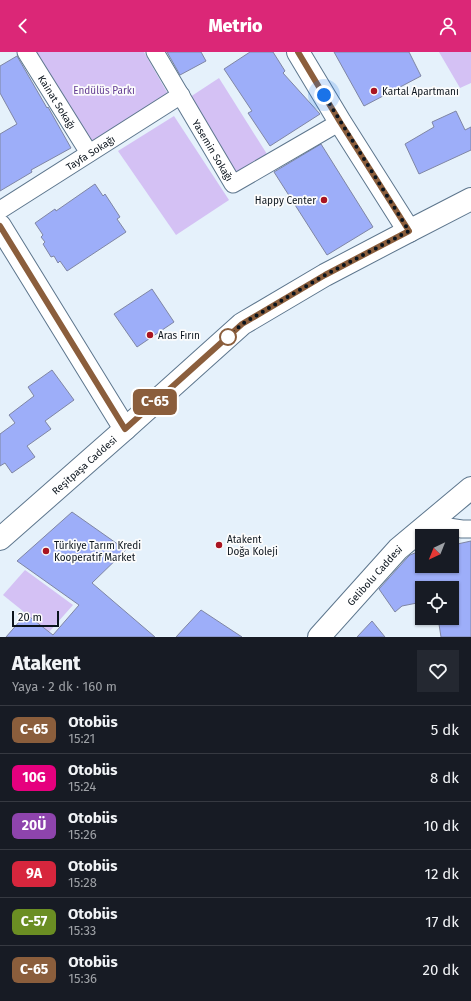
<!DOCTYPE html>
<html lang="tr">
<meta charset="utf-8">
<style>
body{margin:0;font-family:"Fira Sans",sans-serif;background:#242831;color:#f1f3f6;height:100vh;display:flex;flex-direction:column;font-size:15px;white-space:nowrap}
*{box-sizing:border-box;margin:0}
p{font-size:13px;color:#9ea1a6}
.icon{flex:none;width:22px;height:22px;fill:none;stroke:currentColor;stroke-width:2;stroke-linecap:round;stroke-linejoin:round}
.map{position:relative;height:585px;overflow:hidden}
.sheet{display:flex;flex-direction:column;background:#171b24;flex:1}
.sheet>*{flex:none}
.badge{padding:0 8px;border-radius:6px;font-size:14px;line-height:26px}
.needle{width:26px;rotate:223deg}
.fabs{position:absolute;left:415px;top:477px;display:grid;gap:8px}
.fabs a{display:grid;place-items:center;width:44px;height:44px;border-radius:0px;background:#171b24;box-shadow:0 1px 3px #0004;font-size:20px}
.scale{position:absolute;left:12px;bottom:10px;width:47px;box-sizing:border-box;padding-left:4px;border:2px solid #0b141d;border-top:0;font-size:11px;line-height:14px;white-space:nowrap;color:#0b141d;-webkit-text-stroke:3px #fcfcfc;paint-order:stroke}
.you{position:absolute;width:20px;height:20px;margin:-10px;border:3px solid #fff;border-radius:50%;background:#1a73e8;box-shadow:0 0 0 6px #1a73e833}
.map>.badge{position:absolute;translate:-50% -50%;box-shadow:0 0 0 2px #fff}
.round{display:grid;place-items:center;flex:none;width:42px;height:42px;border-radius:0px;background:#242831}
.summary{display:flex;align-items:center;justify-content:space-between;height:68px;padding:0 12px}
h1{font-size:19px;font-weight:800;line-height:30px}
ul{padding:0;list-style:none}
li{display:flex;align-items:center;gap:12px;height:48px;padding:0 12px;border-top:1px solid #363941}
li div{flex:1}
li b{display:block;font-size:15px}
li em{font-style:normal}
li .badge{min-width:44px;font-weight:700;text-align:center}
header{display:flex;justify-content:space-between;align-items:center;height:52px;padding:0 12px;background:#db2777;color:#fff;font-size:18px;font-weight:800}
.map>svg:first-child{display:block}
.green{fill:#d4c1f4}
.building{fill:#9daef9;stroke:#7f86a4}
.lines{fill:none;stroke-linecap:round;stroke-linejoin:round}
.minor-casing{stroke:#5d768d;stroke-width:19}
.tertiary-casing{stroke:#5d768d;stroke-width:24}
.minor{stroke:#fff;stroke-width:17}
.tertiary{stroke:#fff;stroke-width:22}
.line-casing{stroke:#fff;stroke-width:9}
.line{stroke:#8b5e3c;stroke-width:6}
.walk{stroke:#0b141d;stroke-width:4;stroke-dasharray:0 7.2}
.poi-dot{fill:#a91421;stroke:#fcfcfc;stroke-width:1.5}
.stop-dot{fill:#fff;stroke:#8b5e3c;stroke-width:2}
.labels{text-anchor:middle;stroke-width:3.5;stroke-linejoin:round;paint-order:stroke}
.park-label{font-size:10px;fill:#623b92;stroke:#fcfcfc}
.poi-label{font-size:10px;fill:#0b141d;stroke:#fcfcfc;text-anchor:start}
.street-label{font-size:10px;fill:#0b141d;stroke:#fcfcfc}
</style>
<header><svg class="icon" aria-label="back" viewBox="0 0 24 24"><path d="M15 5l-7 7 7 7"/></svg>Metrio<svg class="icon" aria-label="person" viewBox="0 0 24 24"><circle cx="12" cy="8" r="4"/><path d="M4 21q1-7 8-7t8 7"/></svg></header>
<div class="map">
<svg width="471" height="585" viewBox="0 0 471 585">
<rect width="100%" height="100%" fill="#e5f1fb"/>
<g class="green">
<path d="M 36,0 L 144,0 L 168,42 L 92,91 Z"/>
<path d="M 439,0 L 471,0 L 471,31 L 460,36 Z"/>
<path d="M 219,26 L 272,110 L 232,128 L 184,49 Z"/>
<path d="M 174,64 L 229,148 L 176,183 L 118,99 Z"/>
<path d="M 25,518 L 73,553 L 49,580 L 3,543 Z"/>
</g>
<g class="building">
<path d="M 167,0 L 201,0 L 206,9 L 180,23 Z"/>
<path d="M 250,0 L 273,0 L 285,19 L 283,21 L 320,62 L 270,94 L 248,61 L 252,59 L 224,17 Z"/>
<path d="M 334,0 L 409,0 L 421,24 L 364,54 Z"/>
<path d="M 17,4 L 47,56 L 48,55 L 71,96 L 31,118 L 32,120 L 0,139 L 0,82 L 17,72 L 0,41 L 0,14 Z"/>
<path d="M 456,59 L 465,78 L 471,75 L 471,98 L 419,122 L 405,92 L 434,75 L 432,70 Z"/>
<path d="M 321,92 L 373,175 L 327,203 L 274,120 Z"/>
<path d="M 95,132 L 103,144 L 105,142 L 120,165 L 117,167 L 126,180 L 67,219 L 60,209 L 58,211 L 54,204 L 51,205 L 43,192 L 45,190 L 41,185 L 43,183 L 35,171 L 55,157 L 56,159 Z"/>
<path d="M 152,237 L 174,270 L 137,295 L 114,262 Z"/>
<path d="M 52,318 L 74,348 L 45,369 L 51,377 L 27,394 L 35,405 L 12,421 L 5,411 L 0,414 L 0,382 L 15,371 L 9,363 L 34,344 L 28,335 Z"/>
<path d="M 72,460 L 126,498 L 92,531 L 155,585 L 6,585 L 26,562 L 53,583 L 79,553 L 17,509 Z"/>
<path d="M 471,489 L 471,585 L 441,585 L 438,566 L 452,566 L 452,536 L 422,536 L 422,550 L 402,554 L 395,560 L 379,537 L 407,506 L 410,503 L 422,498 L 422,514 L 456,514 L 453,493 Z"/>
<path d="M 201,558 L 242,585 L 176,585 Z"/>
<path d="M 372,569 L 385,585 L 357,585 Z"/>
</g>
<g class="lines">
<g class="minor-casing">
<g id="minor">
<path id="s1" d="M 26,0 L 89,101"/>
<path id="s2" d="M 155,0 L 233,132 L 340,70"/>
<path id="s3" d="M 0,158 L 181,43"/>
<path d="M 428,472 L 462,477 L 471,477"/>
</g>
</g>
<g class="tertiary-casing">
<g id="tertiary">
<path d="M 298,0 L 340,70 L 409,179"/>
<path d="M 0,174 L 125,377"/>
<path id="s4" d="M 0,487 L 125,377 L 242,272 L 325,223 L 409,179 L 471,147"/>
<path id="s5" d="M 319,585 L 398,497 L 471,436"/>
</g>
</g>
<use href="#minor" class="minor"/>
<use href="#tertiary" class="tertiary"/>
</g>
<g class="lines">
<g class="line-casing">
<path id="line" d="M 0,174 L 125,377 L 242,272 L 325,223 L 409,179 L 340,70 L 298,0"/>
</g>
<use href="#line" class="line"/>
<path class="walk" d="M 228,285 L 242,272 L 325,223 L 409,179 L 324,43"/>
</g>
<g class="poi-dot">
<circle cx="374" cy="39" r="4"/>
<circle cx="324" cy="148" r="4"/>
<circle cx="150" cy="283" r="4"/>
<circle cx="219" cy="493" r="4"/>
<circle cx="46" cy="499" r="4"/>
</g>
<circle class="stop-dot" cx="228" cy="285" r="8"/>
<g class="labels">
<g class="park-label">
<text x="104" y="42">Endülüs Parkı</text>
</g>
<g class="poi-label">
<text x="382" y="43">Kartal Apartmanı</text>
<text x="316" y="152" text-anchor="end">Happy Center</text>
<text x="158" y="287">Aras Fırın</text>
<text x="227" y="491">Atakent<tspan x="227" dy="12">Doğa Koleji</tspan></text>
<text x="54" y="497">Türkiye Tarım Kredi<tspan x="54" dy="12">Kooperatif Market</tspan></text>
</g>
<g class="street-label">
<text dy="4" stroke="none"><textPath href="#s1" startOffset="59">Kainat Sokağı</textPath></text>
<text dy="4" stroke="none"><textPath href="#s2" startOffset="114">Yasemin Sokağı</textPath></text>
<text dy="4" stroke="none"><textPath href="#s3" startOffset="107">Tayfa Sokağı</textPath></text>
<text dy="4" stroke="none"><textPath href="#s4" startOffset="112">Reşitpaşa Caddesi</textPath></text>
<text dy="4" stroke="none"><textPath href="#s5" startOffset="83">Gelibolu Caddesi</textPath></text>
</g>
</g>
</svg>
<div class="fabs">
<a><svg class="needle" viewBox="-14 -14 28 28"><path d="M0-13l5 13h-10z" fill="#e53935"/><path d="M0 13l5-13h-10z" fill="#9ea1a6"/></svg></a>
<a><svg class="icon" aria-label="locate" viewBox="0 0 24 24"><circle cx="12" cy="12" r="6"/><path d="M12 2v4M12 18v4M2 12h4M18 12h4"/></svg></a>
</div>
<div class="scale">20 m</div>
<div class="you" style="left:324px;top:43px"></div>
<b class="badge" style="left:155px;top:350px;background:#8b5e3c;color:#fff">C-65</b>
</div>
<section class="sheet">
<div class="summary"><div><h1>Atakent</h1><p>Yaya · 2 dk · 160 m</p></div><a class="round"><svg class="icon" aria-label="heart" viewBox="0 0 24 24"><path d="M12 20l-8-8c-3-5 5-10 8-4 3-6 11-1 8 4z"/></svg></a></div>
<ul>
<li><span class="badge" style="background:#8b5e3c;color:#fff">C-65</span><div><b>Otobüs</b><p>15:21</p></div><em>5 dk</em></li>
<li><span class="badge" style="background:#e6007e;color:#fff">10G</span><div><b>Otobüs</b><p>15:24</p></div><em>8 dk</em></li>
<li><span class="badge" style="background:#8e44ad;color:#fff">20Ü</span><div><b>Otobüs</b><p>15:26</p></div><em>10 dk</em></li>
<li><span class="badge" style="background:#d7263d;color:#fff">9A</span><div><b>Otobüs</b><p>15:28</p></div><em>12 dk</em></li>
<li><span class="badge" style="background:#6b8e23;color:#fff">C-57</span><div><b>Otobüs</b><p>15:33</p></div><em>17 dk</em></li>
<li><span class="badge" style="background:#8b5e3c;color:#fff">C-65</span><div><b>Otobüs</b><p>15:36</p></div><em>20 dk</em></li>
</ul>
</section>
